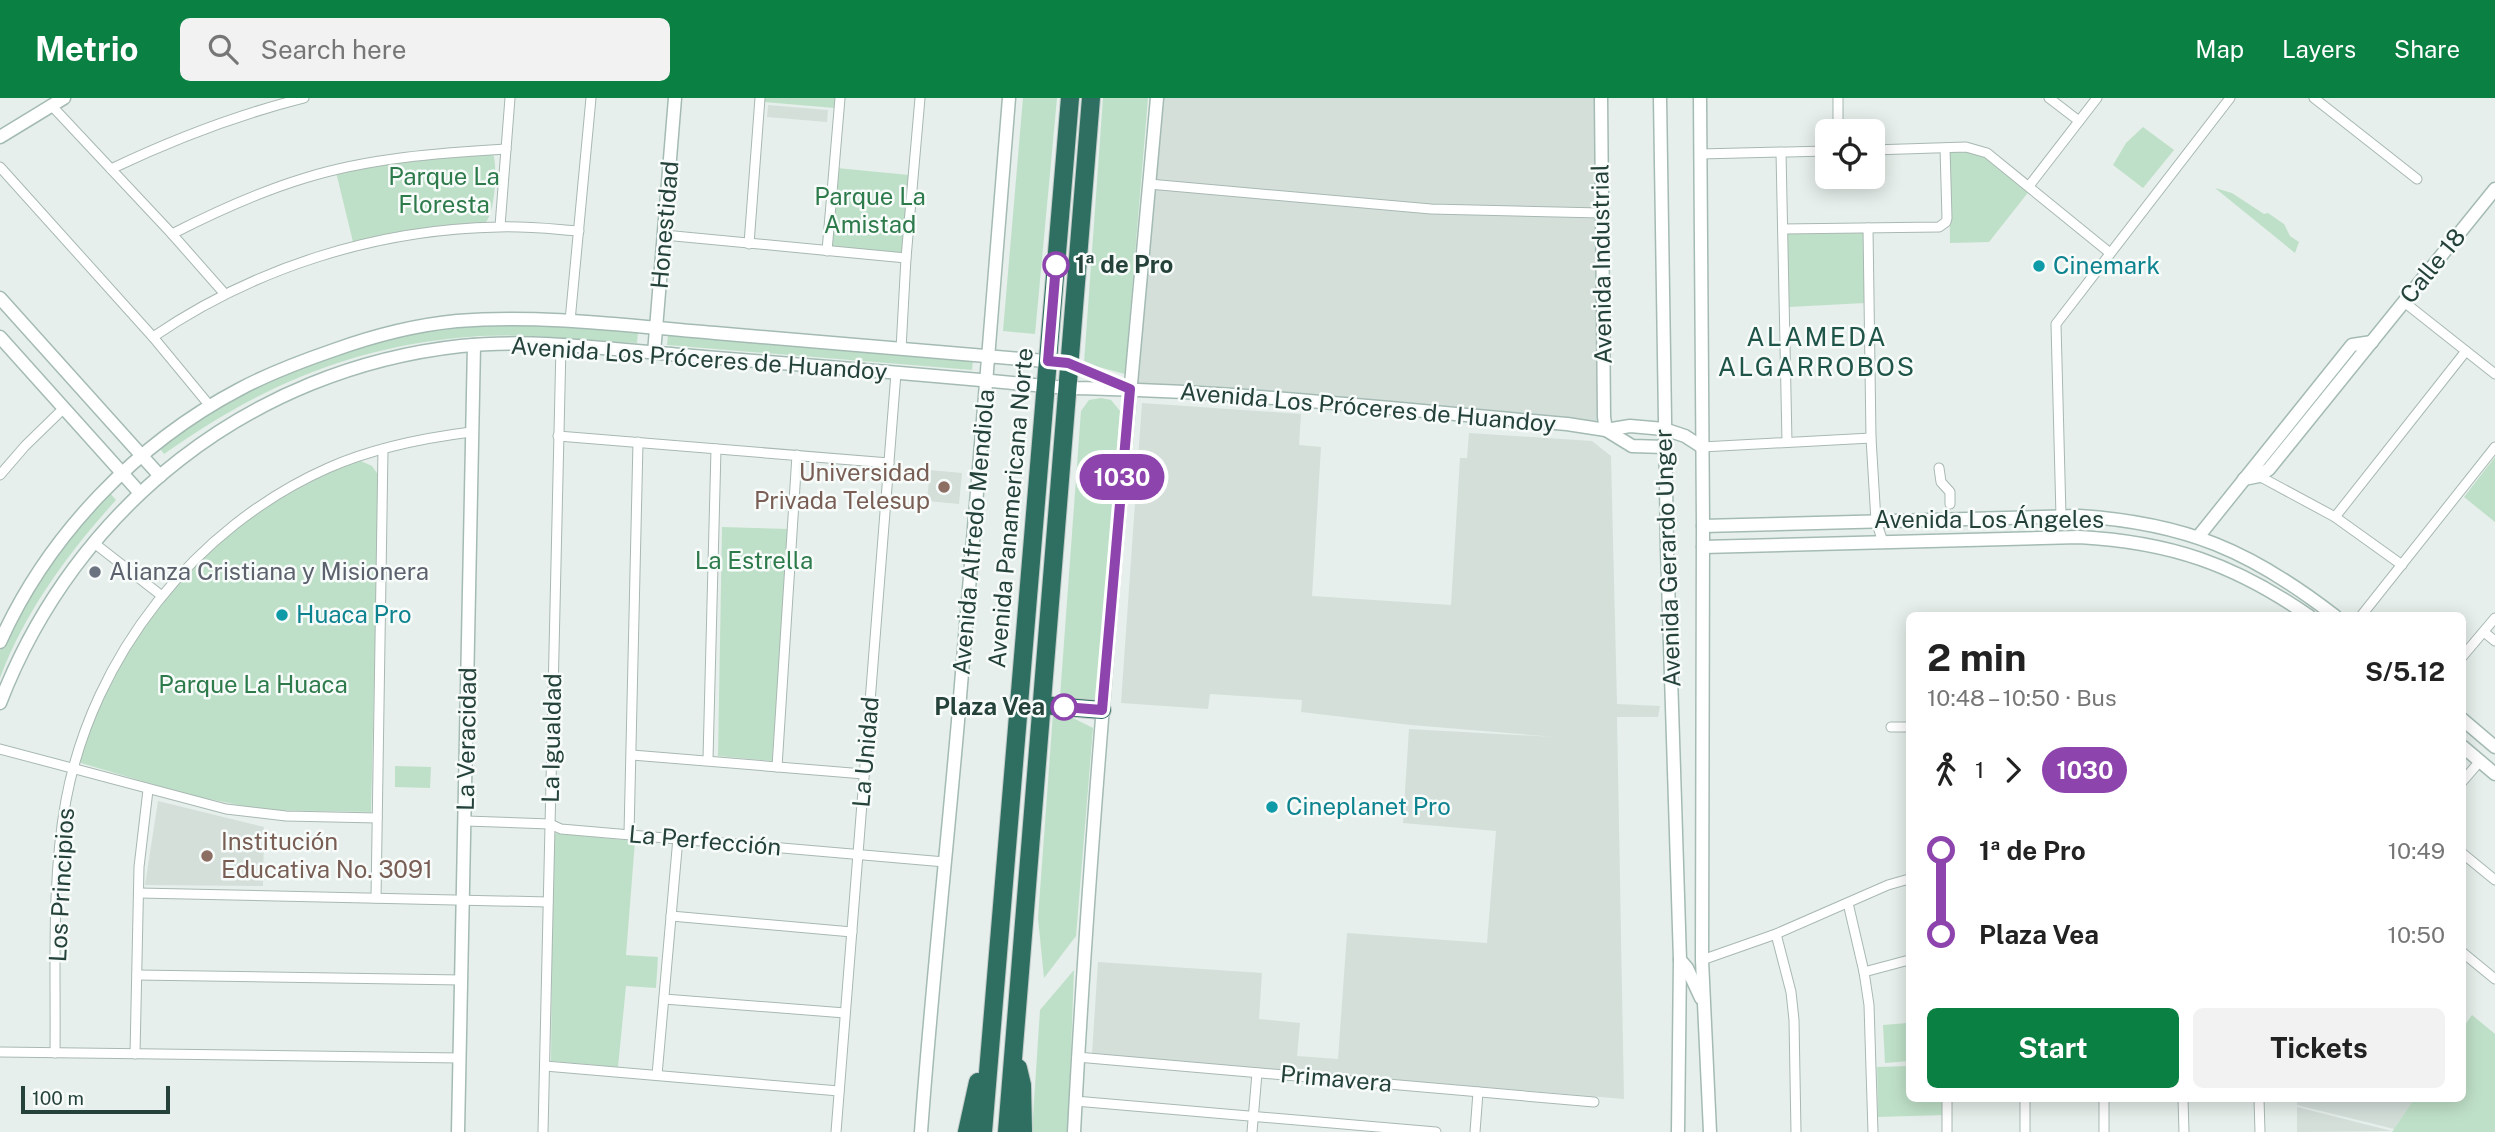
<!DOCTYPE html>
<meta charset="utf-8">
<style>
body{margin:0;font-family:"Public Sans",sans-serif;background:#f2f2f2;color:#222;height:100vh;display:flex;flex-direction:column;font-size:26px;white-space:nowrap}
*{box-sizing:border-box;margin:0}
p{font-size:23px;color:#767676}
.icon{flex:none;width:38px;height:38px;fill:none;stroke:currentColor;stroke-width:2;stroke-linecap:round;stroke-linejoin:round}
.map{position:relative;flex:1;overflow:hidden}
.details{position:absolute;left:1906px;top:514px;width:560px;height:490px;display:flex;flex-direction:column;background:#fff;border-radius:10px;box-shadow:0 4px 18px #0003}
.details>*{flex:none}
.badge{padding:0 14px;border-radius:23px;font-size:24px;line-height:46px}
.tools{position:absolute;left:1815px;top:21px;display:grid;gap:14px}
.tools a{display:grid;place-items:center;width:70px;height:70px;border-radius:10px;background:#fff;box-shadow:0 4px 18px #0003;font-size:35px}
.scale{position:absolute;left:21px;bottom:18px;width:149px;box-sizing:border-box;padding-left:7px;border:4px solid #24423a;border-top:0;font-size:19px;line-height:24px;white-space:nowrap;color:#24423a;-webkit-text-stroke:5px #f7fbf9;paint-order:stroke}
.map>.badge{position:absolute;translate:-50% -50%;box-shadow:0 0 0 4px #fff}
.legs{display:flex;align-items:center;gap:10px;height:77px;padding:0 21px;font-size:23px}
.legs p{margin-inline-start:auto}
.summary{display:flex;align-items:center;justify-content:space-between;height:119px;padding:0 21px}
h1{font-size:38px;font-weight:700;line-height:52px}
.button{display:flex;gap:14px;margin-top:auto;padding:14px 21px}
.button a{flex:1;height:80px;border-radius:10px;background:#0b8043;color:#fff;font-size:28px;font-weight:700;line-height:80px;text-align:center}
.button a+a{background:#f2f2f2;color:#222}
ul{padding:0 21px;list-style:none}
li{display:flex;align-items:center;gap:24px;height:84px;font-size:26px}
li i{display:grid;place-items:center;width:10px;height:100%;margin:0 9px;background:currentColor}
li i::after{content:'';width:18px;height:18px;margin:-9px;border:5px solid;border-radius:50%;background:#fff}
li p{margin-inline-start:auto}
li:first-child i{background:linear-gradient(#0000 50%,currentColor 0)}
li:last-child i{background:linear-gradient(currentColor 50%,#0000 0)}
header{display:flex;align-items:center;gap:42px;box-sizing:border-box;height:98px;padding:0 35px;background:#0b8043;color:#fff}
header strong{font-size:33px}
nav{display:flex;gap:38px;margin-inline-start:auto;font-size:24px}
.search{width:490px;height:63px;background:#f2f2f2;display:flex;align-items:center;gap:18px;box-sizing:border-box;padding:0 24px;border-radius:10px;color:#767676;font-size:26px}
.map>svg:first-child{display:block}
.built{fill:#d4dfda}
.green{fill:#bfe0c8}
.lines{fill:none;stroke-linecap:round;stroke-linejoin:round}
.street-casing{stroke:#a8b8b2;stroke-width:11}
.secondary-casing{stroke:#a4bbb3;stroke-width:15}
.highway-casing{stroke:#c2cac8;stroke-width:20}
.street{stroke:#fff;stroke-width:9}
.secondary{stroke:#fff;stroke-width:12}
.highway{stroke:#2f6f62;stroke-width:18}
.line-1-casing{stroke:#fff;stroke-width:16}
.line-1{stroke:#8e44ad;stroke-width:10}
.stop-1-dot{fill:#fff;stroke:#8e44ad;stroke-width:3.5}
.culture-dot{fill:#0f9aa8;stroke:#f7fbf9;stroke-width:2.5}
.education-dot{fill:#8d6e63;stroke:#f7fbf9;stroke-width:2.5}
.worship-dot{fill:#6b7280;stroke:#f7fbf9;stroke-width:2.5}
.labels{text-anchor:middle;stroke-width:5;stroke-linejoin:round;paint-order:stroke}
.park-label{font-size:24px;fill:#2d7a4b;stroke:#f7fbf9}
.street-label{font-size:24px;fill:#24423a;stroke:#f7fbf9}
.stop-label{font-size:24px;font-weight:bold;fill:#24423a;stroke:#f7fbf9;text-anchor:start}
.culture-label{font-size:24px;fill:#0d838f;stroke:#f7fbf9;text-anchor:start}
.education-label{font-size:24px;fill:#785e54;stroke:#f7fbf9;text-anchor:end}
.worship-label{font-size:24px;fill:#5b616d;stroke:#f7fbf9;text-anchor:start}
.neighbourhood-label{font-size:26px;letter-spacing:2px;fill:#1f5548;stroke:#f7fbf9}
</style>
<header>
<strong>Metrio</strong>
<div class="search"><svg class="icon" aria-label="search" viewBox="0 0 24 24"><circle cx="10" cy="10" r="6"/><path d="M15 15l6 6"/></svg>Search here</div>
<nav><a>Map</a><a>Layers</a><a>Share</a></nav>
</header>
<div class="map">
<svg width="2495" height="1034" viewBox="0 0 2495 1034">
<rect width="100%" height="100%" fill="#e6efeb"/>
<g class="built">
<path d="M 1162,0 L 1596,0 L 1598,323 L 1135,287 Z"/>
<path d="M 768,7 L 828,12 L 827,24 L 767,19 Z"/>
<path d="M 1142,305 L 1301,316 L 1299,347 L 1321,349 L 1312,498 L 1451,507 L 1460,360 L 1467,360 L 1469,335 L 1592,343 L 1611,358 L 1617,606 L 1660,608 L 1658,619 L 1617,619 L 1624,1001 L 1092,956 L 1098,864 L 1262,875 L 1259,921 L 1300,925 L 1297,958 L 1338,961 L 1347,835 L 1487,845 L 1496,733 L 1403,725 L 1409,631 L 1555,639 L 1411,627 L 1301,614 L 1302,602 L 1210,596 L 1208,611 L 1121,605 Z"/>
<path d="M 930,372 L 962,375 L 959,406 L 927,403 Z"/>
<path d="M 158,703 L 264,729 L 263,788 L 145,787 Z"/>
<path d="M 2297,1001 L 2414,1001 L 2394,1031 L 2297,1007 Z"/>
<path d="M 2297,1009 L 2392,1033 L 2297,1034 Z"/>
</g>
<g class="green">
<path d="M 764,0 L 836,0 L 835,10 L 764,4 Z"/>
<path d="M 1023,0 L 1057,0 L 1035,236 L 1003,233 Z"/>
<path d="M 1103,0 L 1148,0 L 1125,276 L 1084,265 Z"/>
<path d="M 2143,29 L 2174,52 L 2143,90 L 2113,67 L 2126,45 Z"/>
<path d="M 1965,52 C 1989,55 2011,78 2030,92 L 1989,144 L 1950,145 L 1949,53 Z"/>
<path d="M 486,53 L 493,56 C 498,69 495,116 485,125 L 426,132 L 353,144 L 336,74 L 363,68 Z"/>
<path d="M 837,70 L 909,77 L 902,156 L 831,149 Z"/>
<path d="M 2215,90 L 2232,95 L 2264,116 L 2268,115 L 2284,126 L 2290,138 L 2299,144 L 2295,155 Z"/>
<path d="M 1863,135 L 1865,205 L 1789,209 L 1787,136 Z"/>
<path d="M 483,226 L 561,228 L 638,234 L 637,245 C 577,242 515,233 456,240 C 342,252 257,291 164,356 L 158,348 L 224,303 L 319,259 L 425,232 Z"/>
<path d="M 668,237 L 973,262 L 972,272 L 667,247 Z"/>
<path d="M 1101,300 L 1111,302 L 1120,313 L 1096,604 L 1060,599 L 1081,313 L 1089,302 Z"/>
<path d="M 2495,359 L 2495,424 L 2464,399 Z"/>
<path d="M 361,363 L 372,368 L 379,378 L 371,714 L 263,712 L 189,697 L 81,665 L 79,659 C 93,626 104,591 122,561 C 150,515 203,451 248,421 C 280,399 316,381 351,364 Z"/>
<path d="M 109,394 L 116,402 C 69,454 25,513 0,580 L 0,553 L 24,506 L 71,437 Z"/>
<path d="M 722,429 L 789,431 L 772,663 L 718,658 Z"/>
<path d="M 1053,616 L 1071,619 L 1093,630 L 1076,838 L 1044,880 L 1038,820 Z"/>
<path d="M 395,668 L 431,669 L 430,690 L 395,689 Z"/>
<path d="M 553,735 L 635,743 L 626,857 L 658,859 L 656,890 L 626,888 L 618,969 L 551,963 Z"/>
<path d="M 1074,872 L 1068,1034 L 1032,1034 L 1040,912 Z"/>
<path d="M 2472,917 L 2495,936 L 2495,1034 L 2392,1034 L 2414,1001 L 2462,1001 L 2462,931 Z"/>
<path d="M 1907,925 L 1909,963 L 1885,965 L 1883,927 Z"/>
<path d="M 1909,968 L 1909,1001 L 1942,1001 L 1943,1017 L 1878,1019 L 1877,969 Z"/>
</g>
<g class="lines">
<g class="street-casing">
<g id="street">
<path d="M 2049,0 L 2079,23"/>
<path d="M 2314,0 L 2417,81"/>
<path d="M 51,7 L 172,136 L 224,195"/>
<path d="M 1838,33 L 1838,0"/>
<path d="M 1872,52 L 1966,49 L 1987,55 L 2110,155"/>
<path d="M 1781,54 L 1787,344"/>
<path d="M 1700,56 L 1827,53"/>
<path d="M 0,69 L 153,239 L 210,308"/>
<path d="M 111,71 C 174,41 236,17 304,0"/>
<path d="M 1149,86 L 1431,111 L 1601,115"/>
<path d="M 2029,88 L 2097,0"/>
<path d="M 500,128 L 510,0"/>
<path d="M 1868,130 L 1871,340 L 1876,423 L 1883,444"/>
<path d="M 1783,131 L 1939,129 L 1946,124 L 1947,120 L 1945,50"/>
<path d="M 172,136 C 215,114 259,94 305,80 C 369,60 439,55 506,51"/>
<path d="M 664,137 L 906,160"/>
<path d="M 749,146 L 760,0"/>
<path d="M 827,153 L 840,0"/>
<path d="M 2404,204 L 2495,276"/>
<path d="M 570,223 L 591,0"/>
<path d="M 153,239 C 254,170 376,131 499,129 C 525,128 552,131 579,133"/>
<path d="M 901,251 L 906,160 L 920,0"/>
<path d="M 558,338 L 889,365"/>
<path d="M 1702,349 L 1871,340"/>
<path d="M 1939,370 L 1941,384 L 1950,394 L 1950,406"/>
<path d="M 0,377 L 25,348 L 64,310"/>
<path d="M 2259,378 L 2335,419 L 2402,467"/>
<path d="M 2061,418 L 2056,226 L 2230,0"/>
<path d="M 2335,419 L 2466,253"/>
<path d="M 94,445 L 162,498"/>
<path d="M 2361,518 L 2495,349"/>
<path d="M 2484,534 L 2495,543"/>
<path d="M 2462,559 L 2495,520"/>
<path d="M 1891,629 L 1909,629"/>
<path d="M 0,651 L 226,711 L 286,718 L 377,720"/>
<path d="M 632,657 L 864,676"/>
<path d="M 708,661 L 716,351"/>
<path d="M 777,669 L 797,357"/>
<path d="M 2462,684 L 2480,663"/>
<path d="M 466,723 L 550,726 L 561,731 L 945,764"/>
<path d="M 629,736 L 638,344"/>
<path d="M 2462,755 L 2495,782"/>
<path d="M 139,795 L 548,804"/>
<path d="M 376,800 L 383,351"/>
<path d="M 1848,805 L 1864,874 L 1869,907 L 1873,1034"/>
<path d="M 671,818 L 852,834"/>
<path d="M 1776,836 L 1791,894 L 1794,922 L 1796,1034"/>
<path d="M 2462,854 L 2495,881"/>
<path d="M 1702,862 L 1776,836 L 1888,787 L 1909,781"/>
<path d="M 1864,874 L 1909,862"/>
<path d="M 137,877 L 462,882"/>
<path d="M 664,901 L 845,915"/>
<path d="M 0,954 L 460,960"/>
<path d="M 55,955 C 56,871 51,784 66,702 C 93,558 195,429 328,370 C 373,350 423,340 471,334"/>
<path d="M 135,956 L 139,769 L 148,692"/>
<path d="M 1077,959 L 1594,1004"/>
<path d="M 545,968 L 839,993"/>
<path d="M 657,977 L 678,740"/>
<path d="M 1947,1001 L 1947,1034"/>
<path d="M 2025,1001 L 2025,1034"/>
<path d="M 2104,1001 L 2104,1034"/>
<path d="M 2183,1001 L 2184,1034"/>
<path d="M 2259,1001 L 2260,1034"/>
<path d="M 1075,1003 L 1436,1034"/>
<path d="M 543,1034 L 561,247"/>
<path d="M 836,1034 L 896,275"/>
<path d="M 1252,1034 L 1257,975"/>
<path d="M 1475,1034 L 1478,994"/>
</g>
</g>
<g class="secondary-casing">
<g id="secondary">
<path d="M 1601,0 L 1604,319 L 1606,332"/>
<path d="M 1660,0 L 1667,451 L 1680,862 L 1678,1034"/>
<path d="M 1700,0 L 1703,428 L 1702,862 L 1710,1034"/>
<path d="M 0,39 L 64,0"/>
<path d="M 0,200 L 160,378"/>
<path d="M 0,239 L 140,395"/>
<path d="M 654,255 L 675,0"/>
<path d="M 1606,332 L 1632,348 L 1665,349"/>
<path d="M 2244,381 L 2259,378 L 2269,371 L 2495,91"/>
<path d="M 1703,428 L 2079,418 C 2186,425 2251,453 2335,518"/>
<path d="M 2198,439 L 2352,247 L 2372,244"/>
<path d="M 1703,449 L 2079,439 C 2170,444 2234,466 2309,518"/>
<path d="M 0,544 C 48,437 137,345 240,291 C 270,275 302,263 334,252 C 373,238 415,227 457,223 C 542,216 630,228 715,235 C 832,245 950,255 1068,265 L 1123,288"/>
<path d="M 0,605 C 76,408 251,271 461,248 C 538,240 616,252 693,258 C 817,268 942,278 1066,290 C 1233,292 1401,312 1567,326 L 1606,332 L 1630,328 L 1664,331 L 1685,338 L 1702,349"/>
<path d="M 2462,621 L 2495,649"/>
<path d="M 2462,648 L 2495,676"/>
<path d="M 1680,862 L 1687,870 L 1701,900"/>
<path d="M 458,1034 L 474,247"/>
<path d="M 921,1034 C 931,897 946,760 958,623 C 976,415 992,208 1009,0"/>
<path d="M 1074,1034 C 1092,689 1126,344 1157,0"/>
</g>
</g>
<g class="highway-casing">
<g id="highway">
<path d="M 1042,607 L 1102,612"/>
<path d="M 1018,970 L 1022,987 L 1023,1034"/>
<path d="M 967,1034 L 978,984"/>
<path d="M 983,1034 L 1070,0"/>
<path d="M 1007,1034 L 1091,0"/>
</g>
</g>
<use href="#street" class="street"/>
<use href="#secondary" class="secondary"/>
<use href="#highway" class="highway"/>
</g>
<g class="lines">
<g class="line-1-casing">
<path id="line-1" d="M 1056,167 L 1048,263 L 1068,265 L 1130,291 L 1102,612 L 1064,609"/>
</g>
<use href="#line-1" class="line-1"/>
</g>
<g class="stop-1-dot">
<circle cx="1056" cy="167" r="12"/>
<circle cx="1064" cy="609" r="12"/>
</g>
<g class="culture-dot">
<circle cx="2039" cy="168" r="7"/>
<circle cx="282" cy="517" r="7"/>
<circle cx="1272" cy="709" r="7"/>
</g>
<g class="education-dot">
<circle cx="944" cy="389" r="7"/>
<circle cx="207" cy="758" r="7"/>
</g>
<circle class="worship-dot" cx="95" cy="474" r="7"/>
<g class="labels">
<g class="park-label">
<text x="444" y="87">Parque La<tspan x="444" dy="28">Floresta</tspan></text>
<text x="870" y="107">Parque La<tspan x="870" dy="28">Amistad</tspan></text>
<text x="754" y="471">La Estrella</text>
<text x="253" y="595">Parque La Huaca</text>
</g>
<g class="street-label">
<text transform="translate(665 127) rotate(-85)" y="8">Honestidad</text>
<text transform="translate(1602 166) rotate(-91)" y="8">Avenida Industrial</text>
<text transform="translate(2433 168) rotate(-51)" y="8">Calle 18</text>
<text transform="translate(699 261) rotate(4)" y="8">Avenida Los Próceres de Huandoy</text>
<text transform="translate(1368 310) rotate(5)" y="8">Avenida Los Próceres de Huandoy</text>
<text transform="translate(1011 410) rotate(-85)" y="8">Avenida Panamericana Norte</text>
<text x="1989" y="430">Avenida Los Ángeles</text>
<text transform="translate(974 434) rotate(-85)" y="8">Avenida Alfredo Mendiola</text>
<text transform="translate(1668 460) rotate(-92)" y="8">Avenida Gerardo Unger</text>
<text transform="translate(552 640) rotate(-89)" y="8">La Igualdad</text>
<text transform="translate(467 641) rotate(-89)" y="8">La Veracidad</text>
<text transform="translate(866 654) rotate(-85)" y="8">La Unidad</text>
<text transform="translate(705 743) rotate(5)" y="8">La Perfección</text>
<text transform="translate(62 787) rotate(-87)" y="8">Los Principios</text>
<text transform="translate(1336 981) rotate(5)" y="8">Primavera</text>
</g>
<g class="stop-label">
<text x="1075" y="175">1ª de Pro</text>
<text x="1045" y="617" text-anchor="end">Plaza Vea</text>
</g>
<g class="culture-label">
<text x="2053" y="176">Cinemark</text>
<text x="296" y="525">Huaca Pro</text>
<text x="1286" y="717">Cineplanet Pro</text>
</g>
<g class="education-label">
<text x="930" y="383">Universidad<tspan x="930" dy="28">Privada Telesup</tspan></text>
<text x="221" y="752" text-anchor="start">Institución<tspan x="221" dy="28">Educativa No. 3091</tspan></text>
</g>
<g class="worship-label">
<text x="109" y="482">Alianza Cristiana y Misionera</text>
</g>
<g class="neighbourhood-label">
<text x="1817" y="248">ALAMEDA<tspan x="1817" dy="30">ALGARROBOS</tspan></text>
</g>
</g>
</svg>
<div class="tools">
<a><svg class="icon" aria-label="locate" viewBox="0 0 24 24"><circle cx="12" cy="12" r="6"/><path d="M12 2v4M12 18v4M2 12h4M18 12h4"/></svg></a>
</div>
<div class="scale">100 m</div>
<b class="badge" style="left:1122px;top:379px;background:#8e44ad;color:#fff">1030</b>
<section class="details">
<div class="summary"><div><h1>2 min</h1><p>10:48 – 10:50 · Bus</p></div><b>S/5.12</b></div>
<div class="legs"><svg class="icon" aria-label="walk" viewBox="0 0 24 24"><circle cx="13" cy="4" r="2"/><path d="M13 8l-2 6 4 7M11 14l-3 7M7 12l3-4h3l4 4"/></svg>1<svg class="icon" aria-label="forward" viewBox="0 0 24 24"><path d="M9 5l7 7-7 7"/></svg><b class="badge" style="background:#8e44ad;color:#fff">1030</b></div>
<ul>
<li><i style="color:#8e44ad"></i><b>1ª de Pro</b><p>10:49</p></li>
<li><i style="color:#8e44ad"></i><b>Plaza Vea</b><p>10:50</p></li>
</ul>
<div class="button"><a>Start</a><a>Tickets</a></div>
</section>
</div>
